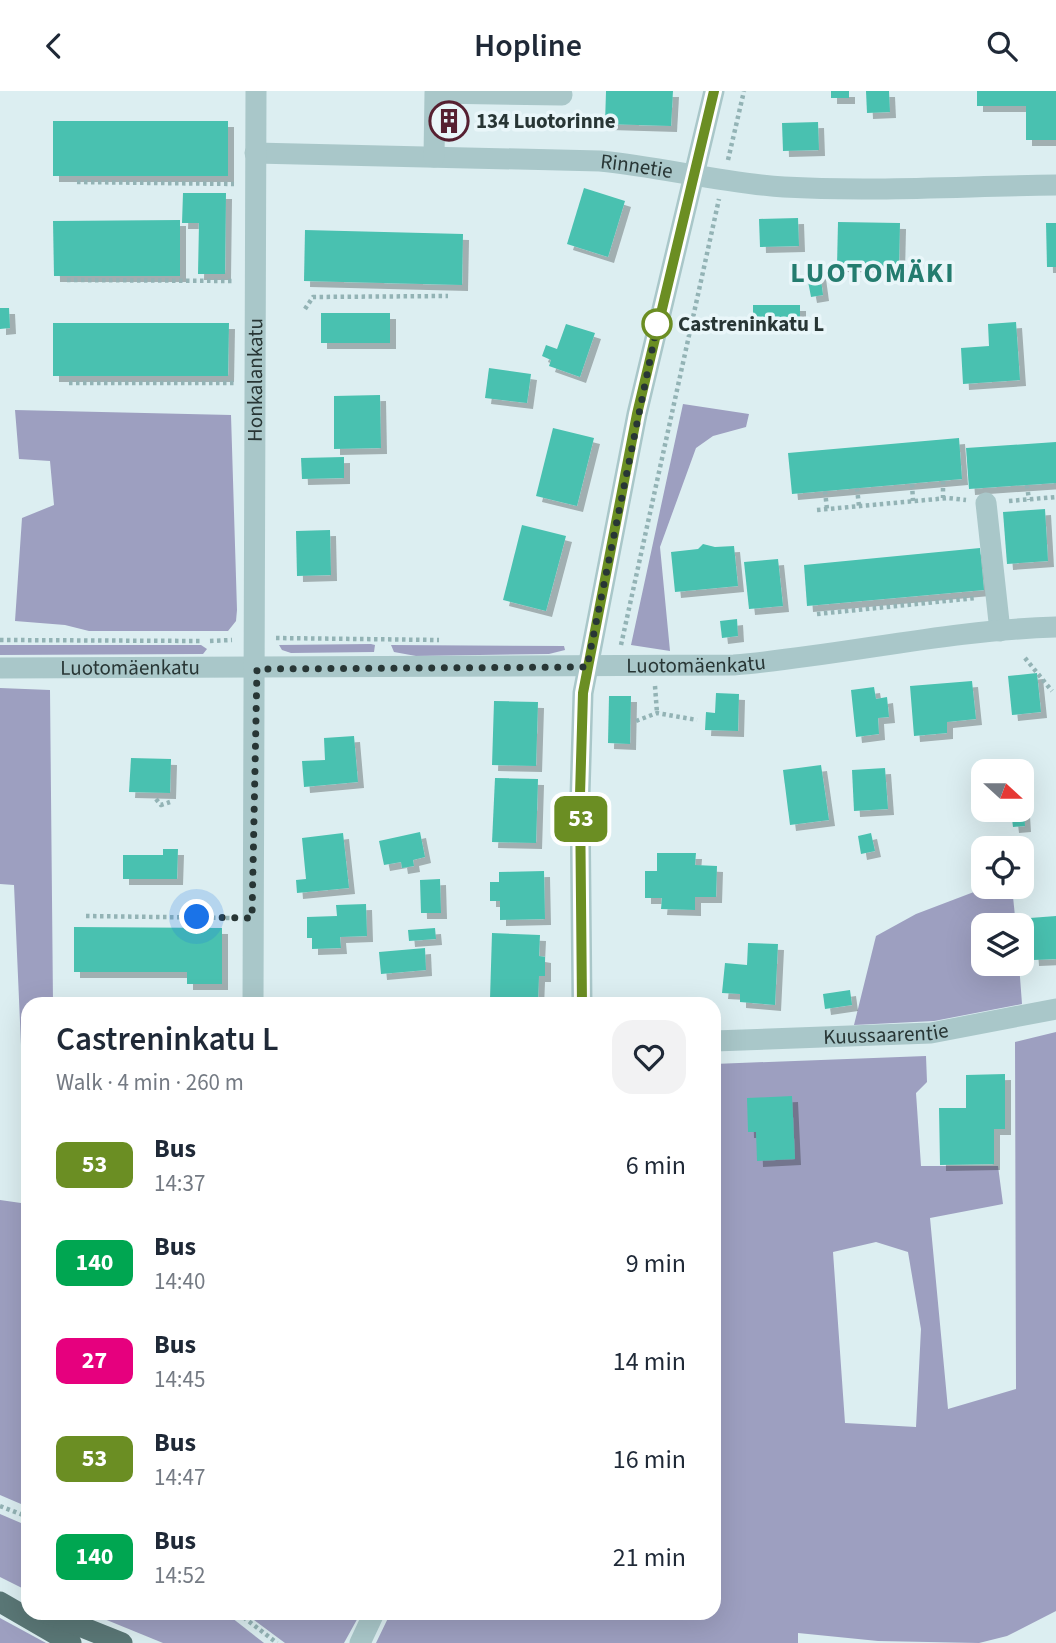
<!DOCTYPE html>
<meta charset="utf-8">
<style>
body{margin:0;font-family:"Source Sans 3",sans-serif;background:#f2f2f3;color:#1f2937;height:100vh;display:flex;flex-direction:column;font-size:26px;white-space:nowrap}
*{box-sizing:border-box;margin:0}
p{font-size:23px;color:#747a83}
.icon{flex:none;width:38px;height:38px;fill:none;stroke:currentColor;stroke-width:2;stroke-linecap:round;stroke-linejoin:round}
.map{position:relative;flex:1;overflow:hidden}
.sheet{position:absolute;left:21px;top:906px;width:700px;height:623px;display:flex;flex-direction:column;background:#fff;border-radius:21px;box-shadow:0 7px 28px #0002}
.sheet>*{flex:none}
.badge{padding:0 14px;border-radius:10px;font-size:24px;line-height:46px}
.needle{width:46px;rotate:111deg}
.fabs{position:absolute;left:971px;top:668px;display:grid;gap:14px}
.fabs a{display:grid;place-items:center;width:63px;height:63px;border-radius:14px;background:#fff;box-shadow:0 7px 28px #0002;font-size:35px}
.you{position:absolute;width:35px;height:35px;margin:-18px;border:5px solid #fff;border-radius:50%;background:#1a73e8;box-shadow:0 0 0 10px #1a73e833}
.map>.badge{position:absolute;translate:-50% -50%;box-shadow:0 0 0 4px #fff}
.round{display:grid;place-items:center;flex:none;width:74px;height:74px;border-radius:21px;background:#f2f2f3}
.overview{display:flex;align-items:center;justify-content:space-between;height:119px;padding:0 35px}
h1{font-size:33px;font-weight:600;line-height:52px}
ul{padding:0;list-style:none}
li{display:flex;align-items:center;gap:21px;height:98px;padding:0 35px}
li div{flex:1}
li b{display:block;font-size:26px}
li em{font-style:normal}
li .badge{min-width:77px;font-weight:700;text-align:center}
header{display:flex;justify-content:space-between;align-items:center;height:91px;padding:0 35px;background:#fff;font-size:32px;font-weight:600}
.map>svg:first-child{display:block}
.green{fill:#9d9fc0;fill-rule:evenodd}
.building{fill:#4ac1b0;filter:url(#shadow)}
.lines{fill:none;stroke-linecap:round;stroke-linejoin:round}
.path{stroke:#93b3b5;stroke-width:4.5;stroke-dasharray:3.5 3.5;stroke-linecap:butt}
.minor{stroke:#a9c7c9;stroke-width:21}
.major{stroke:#5a7776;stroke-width:21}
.line-casing{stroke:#fff;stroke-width:16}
.line{stroke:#6b8e23;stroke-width:10}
.walk{stroke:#283635;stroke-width:7;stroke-dasharray:0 12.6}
.stop-dot{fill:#fff;stroke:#6b8e23;stroke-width:3.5}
.labels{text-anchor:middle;stroke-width:7;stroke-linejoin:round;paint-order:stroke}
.poi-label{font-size:21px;font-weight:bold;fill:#283635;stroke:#e9f6f9;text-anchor:start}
.street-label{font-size:21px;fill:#283635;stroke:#e9f6f9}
.stop-label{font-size:21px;font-weight:bold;fill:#283635;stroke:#e9f6f9;text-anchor:start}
.district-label{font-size:28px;font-weight:bold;letter-spacing:2px;fill:#247c6f;stroke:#e9f6f9}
</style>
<header><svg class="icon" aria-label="back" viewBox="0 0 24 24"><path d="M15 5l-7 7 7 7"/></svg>Hopline<svg class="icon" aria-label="search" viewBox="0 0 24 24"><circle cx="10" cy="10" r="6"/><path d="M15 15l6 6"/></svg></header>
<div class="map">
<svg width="1056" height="1552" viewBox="0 0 1056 1552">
<defs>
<filter id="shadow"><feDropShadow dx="6" dy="6" stdDeviation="0" flood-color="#0004"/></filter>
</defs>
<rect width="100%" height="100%" fill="#dceef1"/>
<g class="green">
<path d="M 683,313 L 749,323 L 746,336 L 713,345 L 696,357 L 660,456 L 670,560 L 631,554 Z"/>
<path d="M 15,319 L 231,324 L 237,519 L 236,530 L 228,540 L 89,540 L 65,534 L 15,530 L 22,427 L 54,414 L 50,370 L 19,368 Z"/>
<path d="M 371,553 L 375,554 L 374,561 L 291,562 L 282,559 L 279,554 Z"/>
<path d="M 0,554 L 201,554 L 207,558 L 203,563 L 0,564 Z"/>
<path d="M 391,554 L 564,555 L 565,559 L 549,563 L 416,565 L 394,561 Z"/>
<path d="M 0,597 L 50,599 L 53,913 L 28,914 L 28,954 L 21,954 L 14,794 L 0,793 Z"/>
<path d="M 987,796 L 1012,796 L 1016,835 L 984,835 L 984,873 L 1019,873 L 1022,913 L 934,930 L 854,934 L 876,845 L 916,823 Z"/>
<path d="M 1056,941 L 1056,1520 L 1007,1545 L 979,1552 L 878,1550 L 798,1542 L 798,1552 L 376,1552 L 390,1523 L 714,1522 L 714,973 L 926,965 L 927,991 L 916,1002 L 921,1075 L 998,1075 L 1003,1113 L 930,1127 L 948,1318 L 1016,1298 L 1015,951 ZM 876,1151 L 908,1161 L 921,1238 L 916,1336 L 845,1332 L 833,1161 Z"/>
<path d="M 0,1109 L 28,1113 L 28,1416 L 0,1404 Z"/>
<path d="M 0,1423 L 28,1435 L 28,1500 L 0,1486 Z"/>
<path d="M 336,1522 L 343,1525 L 360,1523 L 344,1552 L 285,1552 L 246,1523 Z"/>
<path d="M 92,1523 L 227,1523 L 264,1552 L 163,1552 Z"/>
<path d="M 0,1527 L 46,1552 L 0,1552 Z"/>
</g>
<g class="building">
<path d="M 606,0 L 673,0 L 671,35 L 605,33 Z"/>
<rect x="831" y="0" width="18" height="7"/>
<path d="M 866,0 L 889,0 L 890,21 L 867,22 Z"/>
<path d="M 977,0 L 1056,0 L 1056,49 L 1026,49 L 1026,15 L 977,15 Z"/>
<rect x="53" y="30" width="175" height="55"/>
<path d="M 818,31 L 819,59 L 783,60 L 782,32 Z"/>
<path d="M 584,97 L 625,110 L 608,166 L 567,153 Z"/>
<path d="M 183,102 L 226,102 L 225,183 L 198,183 L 199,132 L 182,132 Z"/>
<path d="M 798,127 L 799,155 L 760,156 L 759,128 Z"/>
<path d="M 180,129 L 180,185 L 54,185 L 53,130 Z"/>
<path d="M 838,131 L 900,132 L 899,176 L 837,175 Z"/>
<path d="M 1046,132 L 1056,132 L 1056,176 L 1047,176 Z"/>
<path d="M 305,139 L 463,143 L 462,194 L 304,190 Z"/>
<path d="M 820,182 L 823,204 L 811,206 L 807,185 Z"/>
<path d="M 753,214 L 800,214 L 800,237 L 753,236 Z"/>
<path d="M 0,217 L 9,217 L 10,237 L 0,238 Z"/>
<rect x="321" y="222" width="69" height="30"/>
<path d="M 1016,231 L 1020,289 L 963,293 L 961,257 L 989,255 L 988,233 Z"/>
<path d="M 53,232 L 229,232 L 228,285 L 53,285 Z"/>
<path d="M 566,233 L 595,242 L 580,286 L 549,275 L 551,269 L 542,265 L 546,254 L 557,258 Z"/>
<path d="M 489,277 L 531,283 L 527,312 L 485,307 Z"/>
<path d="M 380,304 L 381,357 L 334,358 L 334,305 Z"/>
<path d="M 553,337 L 594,347 L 577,415 L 536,405 Z"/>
<path d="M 959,347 L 962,388 L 792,403 L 788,362 Z"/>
<path d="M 1056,351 L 1056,392 L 969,398 L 966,357 Z"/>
<path d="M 344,366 L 344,387 L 302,388 L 301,367 Z"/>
<path d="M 1045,418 L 1048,470 L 1007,473 L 1003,421 Z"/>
<path d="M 522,434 L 566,445 L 546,520 L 503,509 Z"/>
<path d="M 330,439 L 331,484 L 297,485 L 296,440 Z"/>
<path d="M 703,453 L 715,456 L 734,455 L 738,495 L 675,501 L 671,461 L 698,458 Z"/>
<path d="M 980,457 L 984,499 L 807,515 L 804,474 Z"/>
<path d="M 778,468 L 783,515 L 749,518 L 744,471 Z"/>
<path d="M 737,528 L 738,545 L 722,547 L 720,530 Z"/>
<path d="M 1037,582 L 1041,621 L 1012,624 L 1008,585 Z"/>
<path d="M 972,590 L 976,628 L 947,631 L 947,642 L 914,645 L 910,595 Z"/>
<path d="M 874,596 L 876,608 L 887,606 L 889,626 L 878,627 L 879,643 L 856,646 L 851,599 Z"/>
<path d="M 716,602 L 739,603 L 738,640 L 705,639 L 706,621 L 715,622 Z"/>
<path d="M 609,605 L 631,605 L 630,653 L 608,652 Z"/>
<path d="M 494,610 L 538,611 L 536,675 L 492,674 Z"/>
<path d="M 354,645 L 358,691 L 304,696 L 302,670 L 325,669 L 324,647 Z"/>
<path d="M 131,667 L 171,668 L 170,702 L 129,701 Z"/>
<path d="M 821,674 L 829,729 L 790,734 L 783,679 Z"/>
<path d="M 885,677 L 888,718 L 854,720 L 852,679 Z"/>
<path d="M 495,687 L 538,688 L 536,752 L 492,751 Z"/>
<path d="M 1011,719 L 1024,719 L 1025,735 L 1013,736 Z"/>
<path d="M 420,741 L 425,766 L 413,769 L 414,775 L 402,777 L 401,771 L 384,774 L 379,750 Z"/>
<path d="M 343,742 L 349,797 L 297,802 L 296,789 L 306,788 L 302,747 Z"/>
<path d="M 871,742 L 875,760 L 861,763 L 858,745 Z"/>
<path d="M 163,758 L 178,758 L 177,788 L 123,788 L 123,764 L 163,764 Z"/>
<path d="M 657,762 L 696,762 L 695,774 L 717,775 L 716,806 L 695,806 L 695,819 L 661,818 L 662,807 L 645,807 L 645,780 L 657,780 Z"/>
<path d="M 544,780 L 545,828 L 500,829 L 500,810 L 490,810 L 490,791 L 499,791 L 499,781 Z"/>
<path d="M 440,788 L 441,822 L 421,822 L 420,789 Z"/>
<path d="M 366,813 L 367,845 L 340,846 L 341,857 L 312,858 L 312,847 L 307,847 L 307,826 L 337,825 L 336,814 Z"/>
<path d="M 1056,825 L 1056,868 L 1033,869 L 1030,827 Z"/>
<path d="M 74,836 L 222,837 L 222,893 L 187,893 L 187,881 L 74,881 Z"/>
<path d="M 435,837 L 436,848 L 409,850 L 408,839 Z"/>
<path d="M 492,842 L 540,844 L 539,865 L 545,866 L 545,885 L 539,885 L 538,910 L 490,908 Z"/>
<path d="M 748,852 L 778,853 L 775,914 L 740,911 L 740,903 L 722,902 L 725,872 L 747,874 Z"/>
<path d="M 425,857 L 426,879 L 381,883 L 379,861 Z"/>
<path d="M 850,899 L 852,914 L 825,918 L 823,903 Z"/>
<path d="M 1005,983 L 1005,1038 L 994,1038 L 994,1073 L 940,1074 L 939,1017 L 966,1017 L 966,984 Z"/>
<path d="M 792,1005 L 795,1068 L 757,1070 L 756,1041 L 748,1041 L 747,1007 Z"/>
</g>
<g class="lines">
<g class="path">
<path d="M 728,69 L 744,0"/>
<path d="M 77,91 L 234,93"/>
<path d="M 67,189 L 234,190"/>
<path d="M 305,218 L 313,206 L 448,205"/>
<path d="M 69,292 L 234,292"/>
<path d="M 943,390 L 943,407"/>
<path d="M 1056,392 L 1056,394"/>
<path d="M 912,393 L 913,410"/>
<path d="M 1027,394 L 1029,409"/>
<path d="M 857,397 L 859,415"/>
<path d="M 825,400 L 827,418"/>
<path d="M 1009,410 L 1056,406"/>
<path d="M 817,419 L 948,407 L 966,409"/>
<path d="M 817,523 L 976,507"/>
<path d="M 276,547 L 439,549"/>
<path d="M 0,549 L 201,550"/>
<path d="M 210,550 L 232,549"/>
<path d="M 621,554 L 719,108"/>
<path d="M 1025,567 L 1052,600"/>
<path d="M 655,595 L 657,622"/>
<path d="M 636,630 L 657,622 L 697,629"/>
<path d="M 156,708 L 161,714 L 170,711"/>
<path d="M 86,825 L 230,827"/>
<path d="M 0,1415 L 28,1426"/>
<path d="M 238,1522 L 277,1552"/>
</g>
<g class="minor">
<path id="s1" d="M 255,62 L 600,70 C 662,76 722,92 784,96 C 874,101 966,95 1056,94"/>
<path d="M 434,66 L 435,2 L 562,4"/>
<path d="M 986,412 L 1000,540"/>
<path id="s2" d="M 0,577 L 734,574 C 841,565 948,539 1056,536"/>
<path id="s3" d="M 253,914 L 256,0"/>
<path d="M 582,914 L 580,704 L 583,602 L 637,323 L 714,0"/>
<path id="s4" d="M 714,950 L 931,942 L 1056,918"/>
<path d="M 360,1552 L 374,1522"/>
</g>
<g class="major">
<path d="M 0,1511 L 71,1552"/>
<path d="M 47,1522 L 122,1552"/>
</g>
</g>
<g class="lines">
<g class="line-casing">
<path id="line" d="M 582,914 L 580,704 L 583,602 L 637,323 L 714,0"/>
</g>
<use href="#line" class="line"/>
<path class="walk" d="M 197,826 L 252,827 L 257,578 L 587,576 L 659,225 L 657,233"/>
</g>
<defs>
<g id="building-ring" transform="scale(2.0125)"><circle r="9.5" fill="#e9f6f9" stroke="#562031" stroke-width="1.5"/><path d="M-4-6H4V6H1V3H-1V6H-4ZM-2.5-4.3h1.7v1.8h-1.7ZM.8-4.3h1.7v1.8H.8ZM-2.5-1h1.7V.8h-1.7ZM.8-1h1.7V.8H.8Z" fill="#562031"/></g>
</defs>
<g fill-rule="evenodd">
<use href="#building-ring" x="449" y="30"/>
</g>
<circle class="stop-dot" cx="657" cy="233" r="14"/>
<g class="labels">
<g class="poi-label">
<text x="476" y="37">134 Luotorinne</text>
</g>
<g class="street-label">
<text dy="7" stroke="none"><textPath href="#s1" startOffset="382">Rinnetie</textPath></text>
<text dy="7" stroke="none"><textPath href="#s3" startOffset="625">Honkalankatu</textPath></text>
<text dy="7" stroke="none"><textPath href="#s2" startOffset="696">Luotomäenkatu</textPath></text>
<text dy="7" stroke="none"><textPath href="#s2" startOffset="130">Luotomäenkatu</textPath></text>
<text dy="7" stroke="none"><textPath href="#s4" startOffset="172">Kuussaarentie</textPath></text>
</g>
<g class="stop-label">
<text x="678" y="240">Castreninkatu L</text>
</g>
<g class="district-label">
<text x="873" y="191">LUOTOMÄKI</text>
</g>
</g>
</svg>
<div class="fabs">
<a><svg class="needle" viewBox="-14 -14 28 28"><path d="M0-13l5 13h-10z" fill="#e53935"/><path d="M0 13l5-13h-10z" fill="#747a83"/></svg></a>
<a><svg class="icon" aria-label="locate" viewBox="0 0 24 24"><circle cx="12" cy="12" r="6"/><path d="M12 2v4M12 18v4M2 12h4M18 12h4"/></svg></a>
<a><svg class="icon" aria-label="layers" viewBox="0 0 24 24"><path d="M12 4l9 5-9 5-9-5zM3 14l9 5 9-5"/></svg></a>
</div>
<div class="you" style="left:197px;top:826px"></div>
<b class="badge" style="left:581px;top:728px;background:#6b8e23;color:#fff">53</b>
<section class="sheet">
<div class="overview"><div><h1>Castreninkatu L</h1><p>Walk · 4 min · 260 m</p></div><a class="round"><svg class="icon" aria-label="heart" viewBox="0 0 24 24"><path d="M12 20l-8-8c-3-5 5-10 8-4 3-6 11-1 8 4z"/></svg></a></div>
<ul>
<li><span class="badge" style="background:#6b8e23;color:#fff">53</span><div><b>Bus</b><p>14:37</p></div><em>6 min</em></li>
<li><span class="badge" style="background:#00a651;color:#fff">140</span><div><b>Bus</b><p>14:40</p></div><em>9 min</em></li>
<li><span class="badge" style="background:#e6007e;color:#fff">27</span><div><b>Bus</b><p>14:45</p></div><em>14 min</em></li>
<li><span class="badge" style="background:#6b8e23;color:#fff">53</span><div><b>Bus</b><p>14:47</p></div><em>16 min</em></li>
<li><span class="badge" style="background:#00a651;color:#fff">140</span><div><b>Bus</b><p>14:52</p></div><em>21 min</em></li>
</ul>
</section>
</div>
